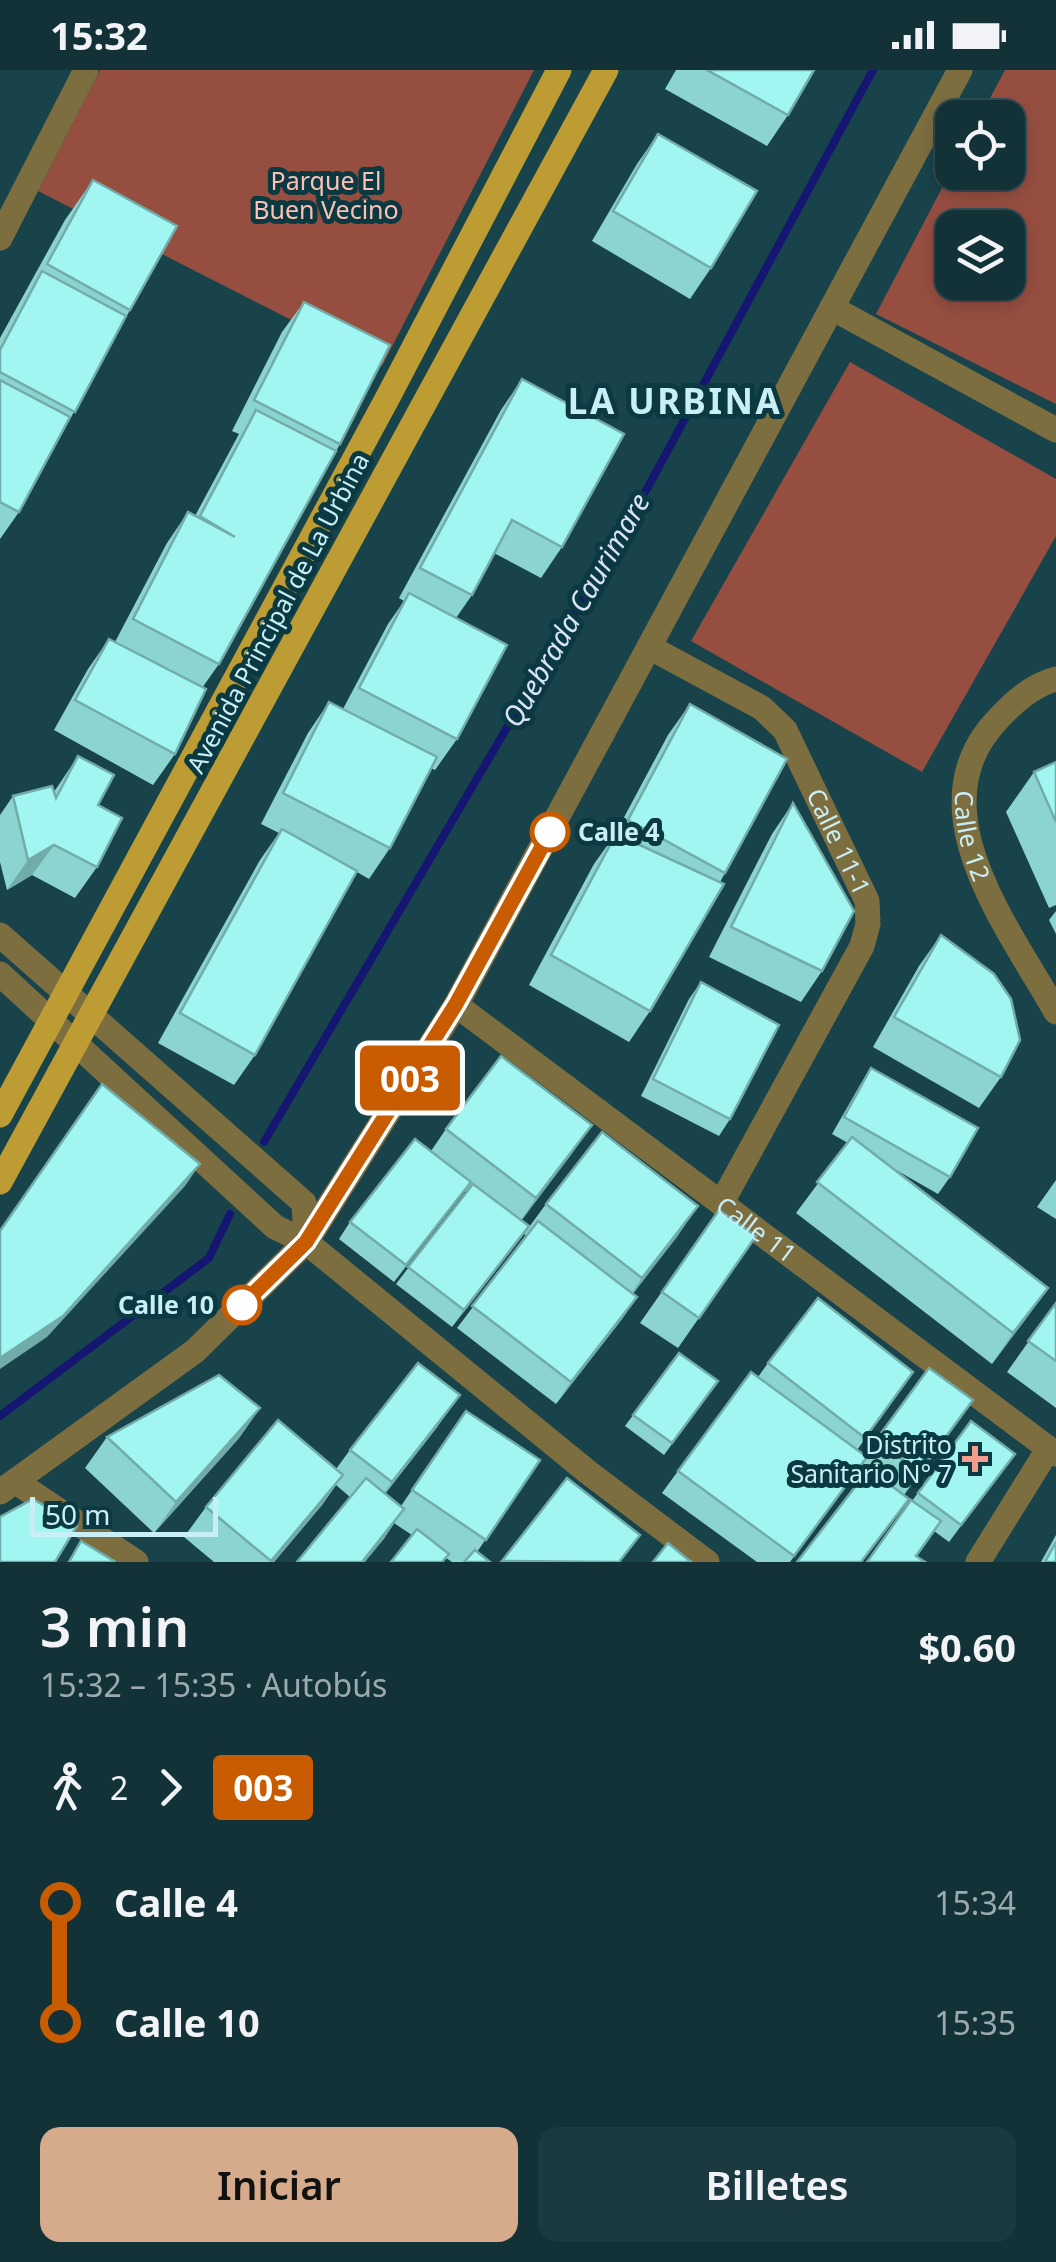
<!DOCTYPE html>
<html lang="es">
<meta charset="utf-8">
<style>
body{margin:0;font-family:"Noto Sans",sans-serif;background:#1b3a40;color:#f1f3f6;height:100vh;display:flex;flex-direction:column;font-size:38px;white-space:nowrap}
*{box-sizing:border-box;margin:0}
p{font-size:32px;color:#9caaae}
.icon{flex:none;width:55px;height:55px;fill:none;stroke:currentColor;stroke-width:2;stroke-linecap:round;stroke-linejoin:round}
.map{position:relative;height:1492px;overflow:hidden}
.sheet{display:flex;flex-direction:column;background:#123238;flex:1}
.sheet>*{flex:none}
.badge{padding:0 20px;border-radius:8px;font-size:35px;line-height:65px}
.buttons{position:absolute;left:935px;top:30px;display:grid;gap:20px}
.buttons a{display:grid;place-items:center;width:90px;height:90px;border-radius:20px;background:#123238;box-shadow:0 5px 15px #0003,0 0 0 2px #314d53;font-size:50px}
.scale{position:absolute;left:30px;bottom:25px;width:188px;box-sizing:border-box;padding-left:10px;border:5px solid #c8eef6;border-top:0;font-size:28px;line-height:35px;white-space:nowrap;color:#c8eef6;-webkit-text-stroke:8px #0b3941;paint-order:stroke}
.map>.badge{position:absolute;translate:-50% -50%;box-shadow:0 0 0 5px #fff}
.legs{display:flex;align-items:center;gap:15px;height:110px;padding:0 40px;font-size:32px}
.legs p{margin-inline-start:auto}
.summary{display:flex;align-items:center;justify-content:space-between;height:170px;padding:0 40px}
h1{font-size:55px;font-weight:600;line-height:75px}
.action{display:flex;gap:20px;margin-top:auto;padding:20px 40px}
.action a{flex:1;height:115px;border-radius:20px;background:#d6ab8b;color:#111;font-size:40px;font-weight:600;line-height:115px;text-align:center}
.action a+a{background:#1b3a40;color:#f1f3f6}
ul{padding:0 40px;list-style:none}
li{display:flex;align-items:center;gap:35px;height:120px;font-size:38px}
li i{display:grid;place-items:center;width:15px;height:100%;margin:0 12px;background:currentColor}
li i::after{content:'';width:25px;height:25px;margin:-12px;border:8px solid;border-radius:50%;background:#123238}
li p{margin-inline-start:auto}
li:first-child i{background:linear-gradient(#0000 50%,currentColor 0)}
li:last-child i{background:linear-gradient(currentColor 50%,#0000 0)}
.status{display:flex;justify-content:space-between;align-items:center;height:70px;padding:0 50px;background:#123238;direction:ltr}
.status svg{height:28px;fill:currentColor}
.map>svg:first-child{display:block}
.green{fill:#964e41;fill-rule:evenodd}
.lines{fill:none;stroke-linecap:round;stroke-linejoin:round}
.stream{stroke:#151671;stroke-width:8}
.minor{stroke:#7d6e40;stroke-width:25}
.major{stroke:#bd9d33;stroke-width:25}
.wall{fill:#8bd4cf}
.shaded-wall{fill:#71aca9}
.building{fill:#a2f6f1;stroke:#71aca9;stroke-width:2.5}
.line-1-casing{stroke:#fff;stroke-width:22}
.line-1{stroke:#c95b00;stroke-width:15}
.stop-1-dot{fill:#fff;stroke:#c95b00;stroke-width:5}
.poi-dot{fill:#f49d8c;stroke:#0b3941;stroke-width:4}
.labels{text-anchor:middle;stroke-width:10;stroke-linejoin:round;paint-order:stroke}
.park-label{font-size:25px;fill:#fcc0b4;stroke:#0b3941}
.street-label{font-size:25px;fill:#c8eef6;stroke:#0b3941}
.stop-label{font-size:25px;font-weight:bold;fill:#c8eef6;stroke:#0b3941;text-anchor:start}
.poi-label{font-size:25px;fill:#c8eef6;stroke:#0b3941;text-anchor:end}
.water-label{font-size:28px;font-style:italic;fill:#dae3fc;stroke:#0b3941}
.district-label{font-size:35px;font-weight:bold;letter-spacing:2.5px;fill:#c8eef6;stroke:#0b3941}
</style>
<div class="status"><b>15:32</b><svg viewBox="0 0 49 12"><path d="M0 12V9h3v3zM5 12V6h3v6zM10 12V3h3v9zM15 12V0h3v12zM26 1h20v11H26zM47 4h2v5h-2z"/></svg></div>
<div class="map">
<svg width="1056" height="1492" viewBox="0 0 1056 1492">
<rect width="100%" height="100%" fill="#18434b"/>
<g class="green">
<path d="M 100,0 L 534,0 L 382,296 L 38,121 Z"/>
<path d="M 1005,0 L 1056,0 L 1056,334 L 876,244 L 952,99 L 952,102 L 1008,102 L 1008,48 L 980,47 ZM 952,158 L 1008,158 L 1008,212 L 952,212 Z"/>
<path d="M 850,292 L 1056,409 L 1056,466 L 922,702 L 691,571 Z"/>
</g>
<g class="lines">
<g class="stream">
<path d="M 264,1072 L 648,417 L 873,0"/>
<path d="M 0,1346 L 209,1188 L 230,1144"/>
</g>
<g class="minor">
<path d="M 0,168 L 86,0"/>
<path d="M 832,238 L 1056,360"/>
<path id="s1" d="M 651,578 L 762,638 L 785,660 L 867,831 L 868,854 L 862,876 L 722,1132"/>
<path id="s2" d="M 1056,609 C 1033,615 1015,631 999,648 C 912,737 1009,858 1056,942"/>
<path d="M 0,865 L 304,1133 L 306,1172"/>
<path d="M 0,904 L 275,1157 L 306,1172 L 589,1403 L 707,1492"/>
<path id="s3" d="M 456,935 L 1056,1384"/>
<path d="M 16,1412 L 136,1492"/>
<path d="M 0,1422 L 195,1281 L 306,1172 L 456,935 L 960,0"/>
<path d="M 978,1492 L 1047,1381"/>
</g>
<g class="major">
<path d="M 0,1045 L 388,327 L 559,0"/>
<path d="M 0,1112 L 606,0"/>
</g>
</g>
<g class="wall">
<path d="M 676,0 L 814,0 L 788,45 L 767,76 L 665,19 Z"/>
<path d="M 658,64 L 711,198 L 690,229 L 592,171 L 637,94 Z"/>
<path d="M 93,110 L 130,240 L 19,442 L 0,469 L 0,268 L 65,150 Z"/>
<path d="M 304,232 L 340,374 L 219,594 L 202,618 L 175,684 L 153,715 L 54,660 L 88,599 L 109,569 L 115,572 L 167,473 L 188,442 L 195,446 L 239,364 L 232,361 L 282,262 Z"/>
<path d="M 522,309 L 562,477 L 541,508 L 494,483 L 472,525 L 456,548 L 457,669 L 435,700 L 431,698 L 390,778 L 369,809 L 357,802 L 255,985 L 234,1015 L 158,973 L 260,790 L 279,763 L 261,754 L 308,663 L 329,632 L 343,639 L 388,554 L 404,531 L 399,528 L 501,340 Z"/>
<path d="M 690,634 L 725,803 L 650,941 L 629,972 L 529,915 L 594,794 L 614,766 L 668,665 Z"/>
<path d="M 78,686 L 98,735 L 97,797 L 75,828 L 32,805 L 7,820 L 0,792 L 0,745 L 13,726 L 54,722 Z"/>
<path d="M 1056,692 L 1056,835 L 1049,838 L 1006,742 L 1034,702 Z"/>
<path d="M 793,733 L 822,901 L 801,932 L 709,887 L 772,764 Z"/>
<path d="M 1056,841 L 1056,864 L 1049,850 Z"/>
<path d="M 941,865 L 1001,1007 L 979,1038 L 873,977 L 919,896 Z"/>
<path d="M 701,912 L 730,1049 L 719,1066 L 641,1026 L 689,929 Z"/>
<path d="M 871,998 L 950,1107 L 938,1124 L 889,1096 L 1048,1218 L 992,1294 L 796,1143 L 848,1073 L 832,1064 L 860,1015 Z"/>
<path d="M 592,1055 L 521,1151 L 517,1173 L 452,1257 L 396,1214 L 466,1122 L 464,1120 L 394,1212 L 339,1169 L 350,1152 L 431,1081 L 446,1059 Z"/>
<path d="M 1056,1110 L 1056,1149 L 1037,1137 Z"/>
<path d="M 546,1134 L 698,1136 L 633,1224 L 637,1227 L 622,1249 L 556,1334 L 457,1258 L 527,1166 L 524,1164 Z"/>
<path d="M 719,1140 L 756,1166 L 678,1278 L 640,1253 Z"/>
<path d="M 1056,1233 L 1056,1338 L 1007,1302 Z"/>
<path d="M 679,1283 L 718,1311 L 664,1385 L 625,1356 Z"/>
<path d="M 768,1293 L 892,1332 L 857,1380 L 865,1386 L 876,1370 L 973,1330 L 904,1425 L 909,1429 L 862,1492 L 797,1492 L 863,1407 L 856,1402 L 790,1492 L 757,1492 L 662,1423 L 678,1401 L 758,1307 Z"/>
<path d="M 260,1338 L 239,1368 L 154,1463 L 85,1398 L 107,1367 Z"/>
<path d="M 466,1341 L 540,1390 L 477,1482 L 490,1492 L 452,1492 L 394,1453 L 383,1470 L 350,1427 L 336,1415 L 322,1435 L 274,1492 L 214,1492 L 184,1467 L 206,1437 L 336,1399 L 350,1380 L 438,1356 L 385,1424 L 401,1436 Z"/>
<path d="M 971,1351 L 1003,1400 L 949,1472 L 934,1461 L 867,1492 Z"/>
<path d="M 1056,1465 L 1056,1492 L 1041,1492 Z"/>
</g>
<g class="shaded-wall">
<path d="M 54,775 L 32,805 L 7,820 L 28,790 Z"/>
<path d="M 592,1055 L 571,1085 L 515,1159 L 536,1128 Z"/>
<path d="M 200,1094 L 185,1116 L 47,1267 L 0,1299 L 0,1288 Z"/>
<path d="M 471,1112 L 459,1129 L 394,1212 L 406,1195 Z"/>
<path d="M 698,1136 L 677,1167 L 621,1239 L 642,1208 Z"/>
<path d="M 529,1156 L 517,1173 L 452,1257 L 464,1240 Z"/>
<path d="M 1048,1218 L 1026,1249 L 992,1294 L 1013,1263 Z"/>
<path d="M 637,1227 L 622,1249 L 556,1334 L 571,1312 Z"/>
<path d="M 460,1325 L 438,1356 L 370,1442 L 392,1412 Z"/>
<path d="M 973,1330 L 951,1361 L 898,1433 L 920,1402 Z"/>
<path d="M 260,1338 L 239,1368 L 154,1463 L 176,1432 Z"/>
<path d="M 343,1405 L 322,1435 L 274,1492 L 270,1492 Z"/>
<path d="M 404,1439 L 383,1470 L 365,1492 L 362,1492 Z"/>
</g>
<g class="building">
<path d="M 707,0 L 814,0 L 788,45 Z"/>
<path d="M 658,64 L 757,121 L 711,198 L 613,141 Z"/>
<path d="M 93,110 L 177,156 L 130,240 L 47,194 Z"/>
<path d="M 42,201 L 126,246 L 75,342 L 0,302 L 0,280 Z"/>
<path d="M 304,232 L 390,275 L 340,374 L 254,330 Z"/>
<path d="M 522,309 L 624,364 L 562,477 L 512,450 L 472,525 L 420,498 Z"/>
<path d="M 0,310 L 70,347 L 19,442 L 0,432 Z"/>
<path d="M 256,340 L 336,381 L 219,594 L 133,549 L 188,442 L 235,467 L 200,446 Z"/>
<path d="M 409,523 L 507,575 L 457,669 L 359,618 Z"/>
<path d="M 109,569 L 206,619 L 175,684 L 75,630 Z"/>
<path d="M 329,632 L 437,687 L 390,778 L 283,723 Z"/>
<path d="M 690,634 L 787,689 L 725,803 L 628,750 Z"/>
<path d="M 78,686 L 114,705 L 98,735 L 122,748 L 97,797 L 54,775 L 28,790 L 13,726 L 52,716 L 56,728 Z"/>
<path d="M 1056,692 L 1056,752 L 1034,702 Z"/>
<path d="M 793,733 L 854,841 L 822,901 L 731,857 Z"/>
<path d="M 282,759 L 357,801 L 255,985 L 180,943 Z"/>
<path d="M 616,764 L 724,814 L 650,941 L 551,885 Z"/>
<path d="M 941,865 L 994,904 L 1011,929 L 1020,970 L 1001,1007 L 894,947 Z"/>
<path d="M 701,912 L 779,955 L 730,1049 L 653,1009 Z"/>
<path d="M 501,986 L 592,1055 L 536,1128 L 446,1059 Z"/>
<path d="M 871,998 L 978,1058 L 950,1107 L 844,1047 Z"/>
<path d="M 102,1014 L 200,1094 L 63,1246 L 0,1288 L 0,1161 Z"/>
<path d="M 602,1062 L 698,1136 L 642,1208 L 546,1134 Z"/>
<path d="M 852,1067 L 1048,1218 L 1013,1263 L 817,1112 Z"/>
<path d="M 415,1069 L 471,1112 L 406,1195 L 350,1152 Z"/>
<path d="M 473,1114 L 529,1156 L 464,1240 L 408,1197 Z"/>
<path d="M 719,1140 L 756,1166 L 699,1248 L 662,1222 Z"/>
<path d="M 538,1151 L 637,1227 L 571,1312 L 472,1236 Z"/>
<path d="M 818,1228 L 913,1302 L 865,1368 L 768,1293 Z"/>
<path d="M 1056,1233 L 1056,1291 L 1028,1271 Z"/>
<path d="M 679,1283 L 718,1311 L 672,1373 L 633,1345 Z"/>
<path d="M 418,1293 L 460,1325 L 392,1412 L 350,1380 Z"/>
<path d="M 929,1298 L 973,1330 L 920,1402 L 876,1370 Z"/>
<path d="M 751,1302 L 867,1387 L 794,1486 L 678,1401 Z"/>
<path d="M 219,1305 L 260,1338 L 176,1432 L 107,1367 Z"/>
<path d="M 466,1341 L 540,1390 L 486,1470 L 412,1420 Z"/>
<path d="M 278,1350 L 343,1405 L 271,1491 L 206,1437 Z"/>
<path d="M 971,1351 L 1015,1384 L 961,1455 L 918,1423 Z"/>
<path d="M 869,1399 L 909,1429 L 861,1492 L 797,1492 Z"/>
<path d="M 366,1408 L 404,1439 L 362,1492 L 297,1492 Z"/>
<path d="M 567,1408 L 640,1465 L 619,1492 L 502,1491 Z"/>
<path d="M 33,1429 L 77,1456 L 55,1492 L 0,1492 L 0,1447 Z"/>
<path d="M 911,1430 L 941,1451 L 916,1486 L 925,1492 L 867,1492 Z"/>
<path d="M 417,1459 L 449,1484 L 442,1492 L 391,1492 Z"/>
<path d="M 81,1471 L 114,1491 L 113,1492 L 69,1492 Z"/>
<path d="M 1056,1472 L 1056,1492 L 1045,1492 Z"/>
<path d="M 668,1473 L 691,1492 L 653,1492 Z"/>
<path d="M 475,1480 L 490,1492 L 464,1492 Z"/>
</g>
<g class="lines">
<g class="line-1-casing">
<path id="line-1" d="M 242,1235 L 306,1172 L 456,934 L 550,762"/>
</g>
<use href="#line-1" class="line-1"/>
</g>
<g class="stop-1-dot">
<circle cx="550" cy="762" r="18"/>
<circle cx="242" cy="1235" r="18"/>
</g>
<path class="poi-dot" d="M970 1374h10v10h10v10h-10v10h-10v-10h-10v-10h10z"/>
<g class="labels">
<g class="park-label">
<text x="326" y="120">Parque El<tspan x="326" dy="29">Buen Vecino</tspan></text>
</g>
<g class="street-label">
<text transform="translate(278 543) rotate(-62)" y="9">Avenida Principal de La Urbina</text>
<text dy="9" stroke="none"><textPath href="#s2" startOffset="198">Calle 12</textPath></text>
<text dy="9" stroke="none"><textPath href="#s1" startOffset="282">Calle 11-1</textPath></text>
<text dy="9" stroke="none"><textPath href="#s3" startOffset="375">Calle 11</textPath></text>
</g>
<g class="stop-label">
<text x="578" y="771">Calle 4</text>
<text x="214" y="1244" text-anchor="end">Calle 10</text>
</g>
<g class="poi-label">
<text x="952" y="1384">Distrito<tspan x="952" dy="29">Sanitario N° 7</tspan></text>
</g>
<g class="water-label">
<text transform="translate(576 540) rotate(-60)" y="10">Quebrada Caurimare</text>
</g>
<g class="district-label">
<text x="675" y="344">LA URBINA</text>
</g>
</g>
</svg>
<div class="buttons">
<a><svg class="icon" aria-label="locate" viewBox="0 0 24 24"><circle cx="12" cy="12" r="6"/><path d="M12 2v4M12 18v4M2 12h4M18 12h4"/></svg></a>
<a><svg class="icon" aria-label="layers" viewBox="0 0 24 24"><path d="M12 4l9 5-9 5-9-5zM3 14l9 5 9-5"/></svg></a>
</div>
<div class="scale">50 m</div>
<b class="badge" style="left:410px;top:1008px;background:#c95b00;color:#fff">003</b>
</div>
<section class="sheet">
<div class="summary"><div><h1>3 min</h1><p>15:32 – 15:35 · Autobús</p></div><b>$0.60</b></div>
<div class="legs"><svg class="icon" aria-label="walk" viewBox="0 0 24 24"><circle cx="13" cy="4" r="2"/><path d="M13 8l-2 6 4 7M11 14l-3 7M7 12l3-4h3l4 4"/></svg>2<svg class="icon" aria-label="forward" viewBox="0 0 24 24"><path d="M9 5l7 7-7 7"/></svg><b class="badge" style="background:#c95b00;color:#fff">003</b></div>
<ul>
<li><i style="color:#c95b00"></i><b>Calle 4</b><p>15:34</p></li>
<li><i style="color:#c95b00"></i><b>Calle 10</b><p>15:35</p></li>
</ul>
<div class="action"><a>Iniciar</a><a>Billetes</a></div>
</section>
